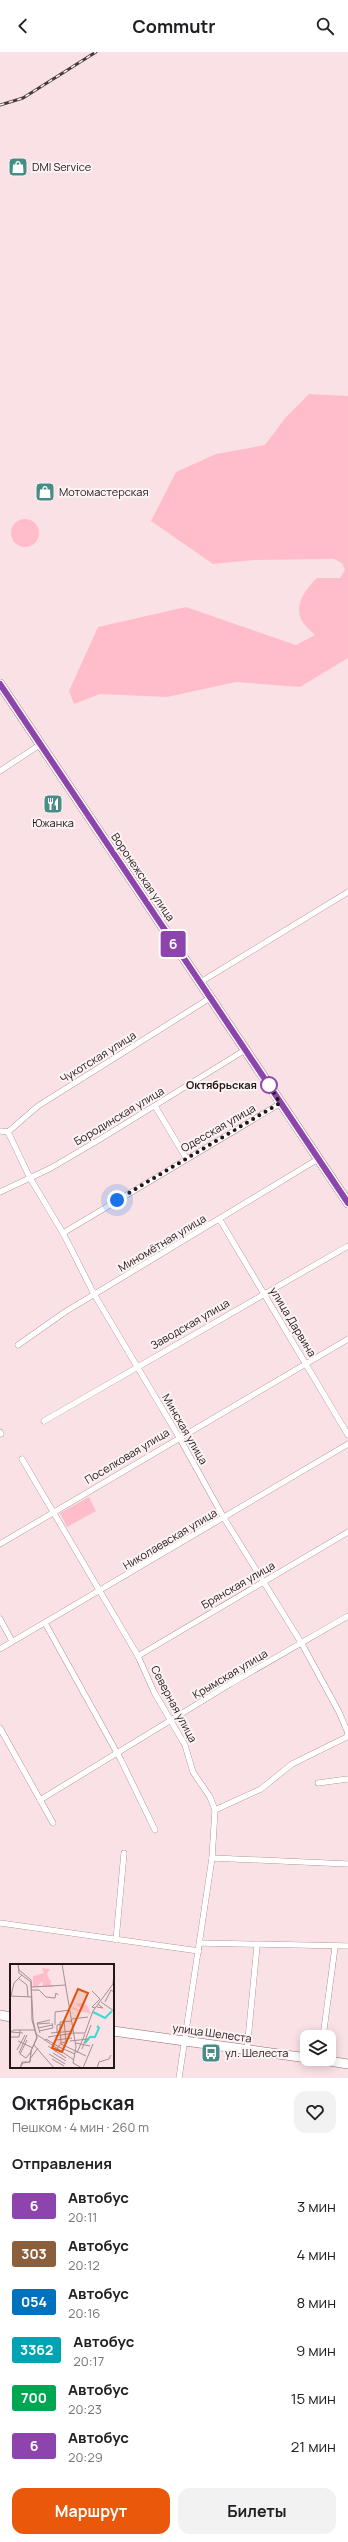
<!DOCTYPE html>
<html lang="ru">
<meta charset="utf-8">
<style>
body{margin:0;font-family:Manrope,sans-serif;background:#f2f2f2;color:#202124;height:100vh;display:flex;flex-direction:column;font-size:15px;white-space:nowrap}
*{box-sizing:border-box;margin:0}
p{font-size:13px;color:#757577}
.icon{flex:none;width:22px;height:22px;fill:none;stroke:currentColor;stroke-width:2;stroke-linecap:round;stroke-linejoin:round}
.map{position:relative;height:2026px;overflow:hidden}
.sheet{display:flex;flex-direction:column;background:#fff;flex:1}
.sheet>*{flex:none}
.badge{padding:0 8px;border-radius:3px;font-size:14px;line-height:26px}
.fabs{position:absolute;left:300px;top:1978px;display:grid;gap:8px}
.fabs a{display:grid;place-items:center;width:36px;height:36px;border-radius:8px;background:#fff;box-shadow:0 2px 10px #0003;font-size:20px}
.you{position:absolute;width:20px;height:20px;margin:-10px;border:3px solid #fff;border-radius:50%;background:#1a73e8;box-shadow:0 0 0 6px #1a73e833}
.map>.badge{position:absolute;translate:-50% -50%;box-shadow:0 0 0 2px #fff}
h2{padding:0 12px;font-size:15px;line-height:36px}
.round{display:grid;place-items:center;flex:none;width:42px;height:42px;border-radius:12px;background:#f2f2f2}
.head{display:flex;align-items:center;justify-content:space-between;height:68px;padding:0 12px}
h1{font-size:19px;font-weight:700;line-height:30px}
.action{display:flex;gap:8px;margin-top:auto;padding:8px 12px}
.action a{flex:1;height:46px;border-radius:12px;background:#ea580c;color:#fff;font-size:16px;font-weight:700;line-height:46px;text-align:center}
.action a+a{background:#f2f2f2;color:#202124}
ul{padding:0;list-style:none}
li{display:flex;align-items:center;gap:12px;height:48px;padding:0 12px}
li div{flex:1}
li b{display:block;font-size:15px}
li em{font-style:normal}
li .badge{min-width:44px;font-weight:700;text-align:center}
header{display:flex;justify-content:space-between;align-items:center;height:52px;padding:0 12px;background:#fff;font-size:18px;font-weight:700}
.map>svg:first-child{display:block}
.green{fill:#ffbdca}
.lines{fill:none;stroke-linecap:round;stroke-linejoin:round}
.minor-casing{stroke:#906c73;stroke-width:6}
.primary-casing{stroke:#906c73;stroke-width:10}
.trunk-casing{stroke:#906c73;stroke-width:10}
.minor{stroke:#fff;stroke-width:5.5}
.primary{stroke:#fff;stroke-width:9}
.trunk{stroke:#fff;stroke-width:9}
.rail-casing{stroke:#48383b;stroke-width:3}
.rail{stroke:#fcf3f4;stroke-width:1.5;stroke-dasharray:4.5;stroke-linecap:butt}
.line-casing{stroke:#fff;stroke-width:9}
.line{stroke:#8e44ad;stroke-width:6}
.walk{stroke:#231518;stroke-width:4;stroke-dasharray:0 7.2}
.stop-dot{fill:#fff;stroke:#8e44ad;stroke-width:2}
.labels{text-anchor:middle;stroke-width:4;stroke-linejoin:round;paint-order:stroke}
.poi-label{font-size:11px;fill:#231518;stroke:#fcf3f4;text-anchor:start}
.street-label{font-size:11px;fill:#231518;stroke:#fcf3f4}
.stop-label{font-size:11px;font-weight:bold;fill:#231518;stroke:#fcf3f4;text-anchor:end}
.inset-river{fill:none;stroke:#3bdbcf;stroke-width:2}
.inset-road{fill:none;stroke:#a48f93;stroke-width:1}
.view{fill:#de560d;fill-opacity:0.15;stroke:#de560d;stroke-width:2}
.inset-edge{fill:none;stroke:#231518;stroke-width:2}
</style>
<header><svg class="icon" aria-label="back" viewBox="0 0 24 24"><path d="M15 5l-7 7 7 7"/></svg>Commutr<svg class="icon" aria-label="search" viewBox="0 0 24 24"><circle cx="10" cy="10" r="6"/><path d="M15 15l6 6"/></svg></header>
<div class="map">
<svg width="348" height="2026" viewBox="0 0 348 2026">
<rect width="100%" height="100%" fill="#fae1e5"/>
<g class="green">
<path d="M 309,342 L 348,344 L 348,606 L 300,635 L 236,630 L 167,645 L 100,642 L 74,652 L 69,639 L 98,575 L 186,555 L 296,593 L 315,583 C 311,579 305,574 302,569 C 293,553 306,537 317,526 L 340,526 L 345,518 L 342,511 L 334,507 L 254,508 L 213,512 L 151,469 L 176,420 L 216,402 L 265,393 L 286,365 Z"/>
<circle cx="25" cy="481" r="14"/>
<path d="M 89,1445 L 96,1459 L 67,1475 L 60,1461 Z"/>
</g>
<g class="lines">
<g class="minor-casing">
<g id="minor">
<path d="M 0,719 L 41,692"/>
<path d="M 199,931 L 348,840"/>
<path d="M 155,1054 L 186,1106"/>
<path d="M 0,1079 L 8,1080 L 38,1054 L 210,946"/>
<path d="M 8,1080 L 30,1126 L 63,1181 L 94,1242 L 179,1385 L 224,1466 L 302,1592 L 339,1660 L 348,1681"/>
<path d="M 0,1140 L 51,1116 L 102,1086 L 245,998"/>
<path d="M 220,1168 L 348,1383"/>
<path d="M 63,1181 L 281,1051"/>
<path d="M 18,1293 L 65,1260 L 318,1107"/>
<path d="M 44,1369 L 348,1194"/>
<path d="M 0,1380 L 1,1382"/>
<path d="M 22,1407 L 138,1604 L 154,1640 L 185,1693 L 193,1720 L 210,1745 L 215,1758 L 212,1806 L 179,2026"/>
<path d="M 0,1492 L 348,1287"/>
<path d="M 0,1567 L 12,1589"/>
<path d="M 45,1571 L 121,1708 L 155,1778"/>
<path d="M 0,1597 L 348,1392"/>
<path d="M 138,1604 L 348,1480"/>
<path d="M 0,1676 L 53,1771"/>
<path d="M 318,1731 L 348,1727"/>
<path d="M 40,1748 L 230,1632 L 348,1564"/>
<path d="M 215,1758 L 261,1737 L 292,1712 L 347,1685 L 348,1681"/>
<path d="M 212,1806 L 348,1812"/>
<path d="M 0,1871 L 199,1899"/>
<path d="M 116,1888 L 124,1801"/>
<path d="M 200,1891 L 348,1894"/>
<path d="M 323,1985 L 335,1895"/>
<path d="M 247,1998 L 257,1894"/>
</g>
</g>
<g class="primary-casing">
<g id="primary">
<path d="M 0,1963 L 11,1965"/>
<path d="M 113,1979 L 307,2006"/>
<path d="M 317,2007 L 348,2012"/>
</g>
</g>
<g class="trunk-casing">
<path id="trunk" d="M 0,632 L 348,1151"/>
</g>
<use href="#minor" class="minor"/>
<use href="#primary" class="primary"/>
<use href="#trunk" class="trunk"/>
<g class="rail-casing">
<path id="rail" d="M 0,53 L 23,46 L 96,0"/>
</g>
<use href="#rail" class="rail"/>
</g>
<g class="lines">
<g class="line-casing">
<path id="line" d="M 0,632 L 348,1151"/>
</g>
<use href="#line" class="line"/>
<path class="walk" d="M 117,1148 L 280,1051 L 269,1033"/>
</g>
<defs>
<g id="shop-square" transform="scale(1)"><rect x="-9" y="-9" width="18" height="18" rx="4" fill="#468d86" stroke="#fcf3f4"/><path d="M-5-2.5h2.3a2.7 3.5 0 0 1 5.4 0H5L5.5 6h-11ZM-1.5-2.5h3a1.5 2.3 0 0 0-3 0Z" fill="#fff"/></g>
<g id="restaurant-square" transform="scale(1)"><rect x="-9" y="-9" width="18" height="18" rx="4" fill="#468d86" stroke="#fcf3f4"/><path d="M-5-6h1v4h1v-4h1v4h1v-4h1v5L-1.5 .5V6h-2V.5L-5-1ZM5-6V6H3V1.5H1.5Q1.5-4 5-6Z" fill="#fff"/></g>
<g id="bus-square" transform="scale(1)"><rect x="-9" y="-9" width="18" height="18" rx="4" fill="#468d86" stroke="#fcf3f4"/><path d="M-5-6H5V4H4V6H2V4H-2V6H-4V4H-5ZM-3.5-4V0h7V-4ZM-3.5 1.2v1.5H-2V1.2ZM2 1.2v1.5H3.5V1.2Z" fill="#fff"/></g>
</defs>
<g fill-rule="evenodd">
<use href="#shop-square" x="18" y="115"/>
<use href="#shop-square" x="45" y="440"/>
<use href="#restaurant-square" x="53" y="752"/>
<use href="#bus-square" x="211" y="2001"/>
</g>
<circle class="stop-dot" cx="269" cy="1033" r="8"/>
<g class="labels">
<g class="poi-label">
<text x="32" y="119">DMI Service</text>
<text x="59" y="444">Мотомастерская</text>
<text x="53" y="775" text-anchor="middle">Южанка</text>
<text x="225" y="2005">ул. Шелеста</text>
</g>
<g class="street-label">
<text transform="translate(143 825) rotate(56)" y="4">Воронежская улица</text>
<text transform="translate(98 1005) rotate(-32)" y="4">Чукотская улица</text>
<text transform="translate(119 1064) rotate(-31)" y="4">Бородинская улица</text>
<text transform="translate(218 1076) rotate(-30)" y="4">Одесская улица</text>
<text transform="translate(162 1191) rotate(-31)" y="4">Миномётная улица</text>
<text transform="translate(293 1270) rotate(59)" y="4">улица Дарвина</text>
<text transform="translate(190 1272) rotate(-30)" y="4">Заводская улица</text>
<text transform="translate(185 1377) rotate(60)" y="4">Минская улица</text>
<text transform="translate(127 1404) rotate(-31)" y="4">Поселковая улица</text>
<text transform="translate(170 1487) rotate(-31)" y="4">Николаевская улица</text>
<text transform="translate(238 1533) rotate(-30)" y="4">Брянская улица</text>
<text transform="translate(230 1622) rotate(-31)" y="4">Крымская улица</text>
<text transform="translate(174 1652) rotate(62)" y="4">Северная улица</text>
<text transform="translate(212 1981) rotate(8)" y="4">улица Шелеста</text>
</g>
<g class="stop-label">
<text x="257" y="1037">Октябрьская</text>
</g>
</g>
<g transform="translate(10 1912)">
<rect width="104" height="104" fill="#fae1e5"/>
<path d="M 32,4 L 40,5 L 37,10 L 39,15 L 42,18 L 42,19 L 41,17 L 40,22 L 42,20 L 43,23 L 33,23 L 32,17 L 27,23 L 23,23 L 23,12 L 34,9 ZM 72,39 L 77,41 L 81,50 L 62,45 L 63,43 L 69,46 L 71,44 L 66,40 Z" fill="#ffbdca"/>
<path class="inset-river" d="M 83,48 L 95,54 L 102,47M 75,79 L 80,73 L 85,73 L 89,64 L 87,62"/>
<path class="inset-road" d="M 8,0 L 9,9 L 21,18 L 23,56 L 27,73 L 21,87 L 20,98 L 13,99 L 10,104M 8,0 L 9,6 L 21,16 L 22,56 L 27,74 L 21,87 L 20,98 L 12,98 L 10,104M 52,0 L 66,83 L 63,99 L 72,104M 8,14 L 17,21 L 18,33M 22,23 L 56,21M 22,26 L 29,26 L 36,33 L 45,34 L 46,29 L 48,31M 82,27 L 90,35 L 82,43 L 85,44M 0,32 L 22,33M 1,32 L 4,19 L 12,11M 91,38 L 104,47M 95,38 L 101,26 L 104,28M 87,43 L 93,44 L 88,40M 62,55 L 78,53M 27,60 L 40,59M 45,61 L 45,48 L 60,46M 28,64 L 42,61M 50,65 L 50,58 L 62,57M 29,67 L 43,64 L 42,59M 0,68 L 4,66 L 25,66M 1,68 L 13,69M 30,69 L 27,59 L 40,56M 41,69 L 63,67M 47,69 L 47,61 L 51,60M 64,69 L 75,69 L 83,47 L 103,20 L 104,9M 26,70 L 64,96M 1,73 L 9,73 L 10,66M 38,73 L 64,69M 17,76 L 10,90 L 16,94 L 20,89M 46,76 L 62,74M 8,77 L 23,84M 35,77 L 36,75 L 49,83M 60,77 L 78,75M 51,79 L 56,78 L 54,56M 66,79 L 80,82M 51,80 L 76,92M 24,81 L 44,104M 38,82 L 56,94M 49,83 L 65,90M 72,85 L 81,61M 7,86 L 15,71M 45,88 L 51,79 L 50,66M 9,89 L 17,71M 43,89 L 56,97M 67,89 L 75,70M 39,90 L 55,100M 20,95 L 28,84M 42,95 L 54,102M 73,104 L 83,80M 87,104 L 89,98 L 99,95 L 101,91"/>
<path class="view" d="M 68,25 L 78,29 L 52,88 L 42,84 Z"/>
<rect width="104" height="104" class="inset-edge"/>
</g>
</svg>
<div class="fabs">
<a><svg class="icon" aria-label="layers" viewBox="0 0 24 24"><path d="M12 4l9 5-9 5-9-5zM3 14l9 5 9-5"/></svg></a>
</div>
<div class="you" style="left:117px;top:1148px"></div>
<b class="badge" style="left:173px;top:892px;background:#8e44ad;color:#fff">6</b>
</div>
<section class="sheet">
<div class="head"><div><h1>Октябрьская</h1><p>Пешком · 4 мин · 260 m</p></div><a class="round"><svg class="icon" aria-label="heart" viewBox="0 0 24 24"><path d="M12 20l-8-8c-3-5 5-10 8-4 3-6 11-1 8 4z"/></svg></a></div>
<h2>Отправления</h2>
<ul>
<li><span class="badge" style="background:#8e44ad;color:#fff">6</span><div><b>Автобус</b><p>20:11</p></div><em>3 мин</em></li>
<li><span class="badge" style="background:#8b5e3c;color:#fff">303</span><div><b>Автобус</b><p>20:12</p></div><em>4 мин</em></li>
<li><span class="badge" style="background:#0072bc;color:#fff">054</span><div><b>Автобус</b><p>20:16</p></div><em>8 мин</em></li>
<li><span class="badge" style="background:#00a3b4;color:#fff">3362</span><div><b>Автобус</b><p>20:17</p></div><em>9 мин</em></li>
<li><span class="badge" style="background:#00a651;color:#fff">700</span><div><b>Автобус</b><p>20:23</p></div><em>15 мин</em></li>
<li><span class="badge" style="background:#8e44ad;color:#fff">6</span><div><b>Автобус</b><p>20:29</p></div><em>21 мин</em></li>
</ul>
<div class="action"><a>Маршрут</a><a>Билеты</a></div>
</section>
